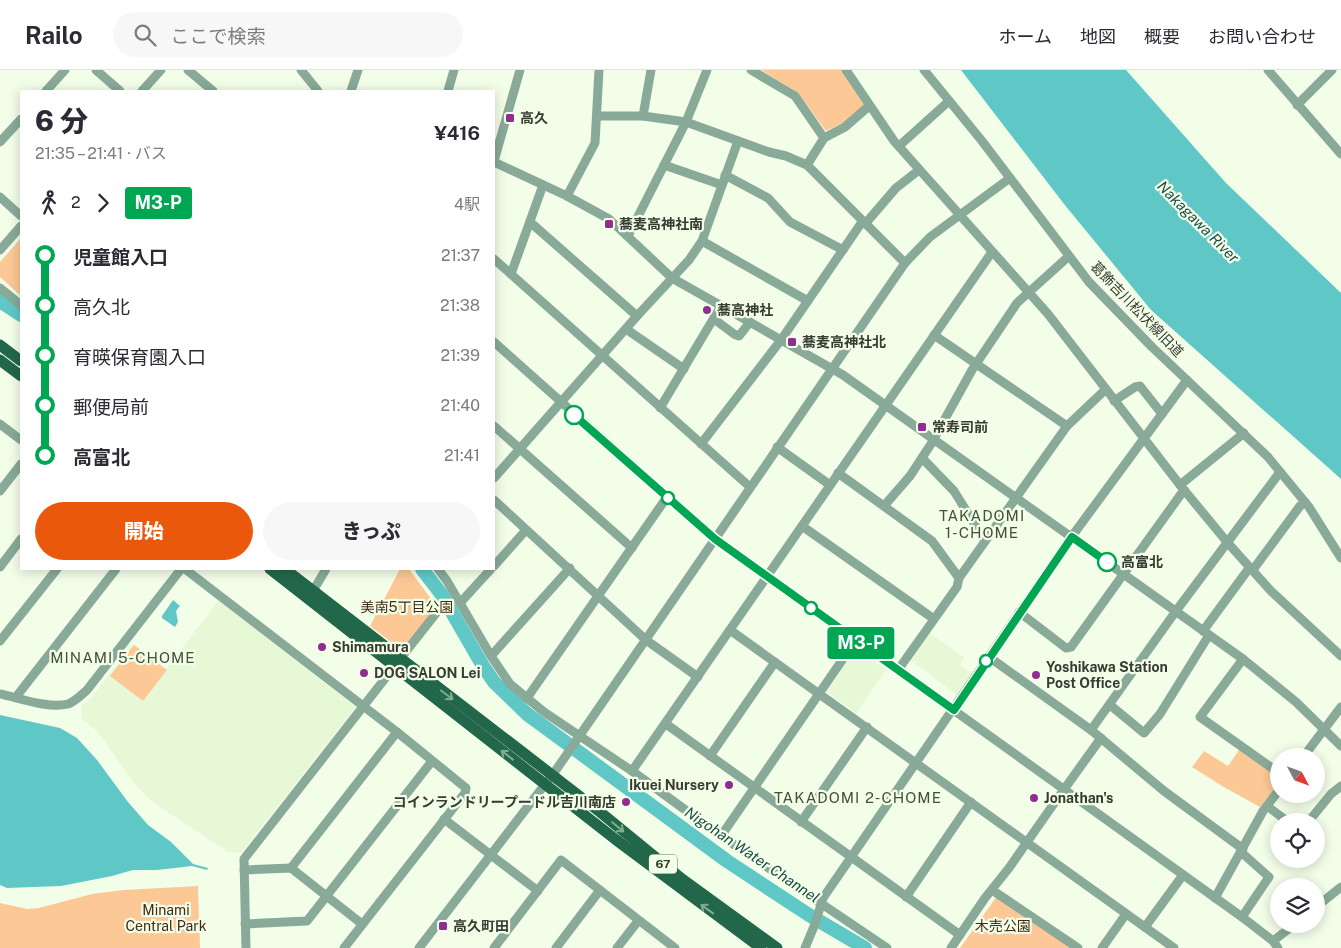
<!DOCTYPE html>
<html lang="ja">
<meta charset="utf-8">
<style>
body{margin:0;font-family:"Public Sans","Noto Sans JP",sans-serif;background:#f7f7f7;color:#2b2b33;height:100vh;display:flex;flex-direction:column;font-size:19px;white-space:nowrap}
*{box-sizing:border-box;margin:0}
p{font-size:16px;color:#7c7c81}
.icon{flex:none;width:28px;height:28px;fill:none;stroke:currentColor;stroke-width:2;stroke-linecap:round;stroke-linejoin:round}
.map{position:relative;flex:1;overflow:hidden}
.sheet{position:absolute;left:20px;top:20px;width:475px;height:480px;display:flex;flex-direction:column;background:#fff;border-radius:0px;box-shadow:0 2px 12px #0003}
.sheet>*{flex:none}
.badge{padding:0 10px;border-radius:4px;font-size:18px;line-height:32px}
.needle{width:32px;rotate:131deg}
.fabs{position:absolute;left:1270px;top:678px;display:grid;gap:10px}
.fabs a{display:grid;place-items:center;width:55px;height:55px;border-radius:50%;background:#fff;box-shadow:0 2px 12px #0003;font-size:25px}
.map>.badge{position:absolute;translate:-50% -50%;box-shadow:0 0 0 2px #fff}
.legs{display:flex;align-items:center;gap:8px;height:55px;padding:0 15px;font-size:16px}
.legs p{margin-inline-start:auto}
.head{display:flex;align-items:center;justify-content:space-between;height:85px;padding:0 15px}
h1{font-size:28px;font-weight:800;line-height:38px}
.primary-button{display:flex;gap:10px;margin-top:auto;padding:10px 15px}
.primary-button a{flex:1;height:58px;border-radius:30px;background:#ea580c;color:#fff;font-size:20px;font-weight:800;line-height:58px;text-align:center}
.primary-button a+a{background:#f7f7f7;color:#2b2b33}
ul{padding:0 15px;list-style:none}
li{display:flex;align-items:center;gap:18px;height:50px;font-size:19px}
li i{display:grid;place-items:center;width:8px;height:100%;margin:0 6px;background:currentColor}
li i::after{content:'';width:12px;height:12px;margin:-6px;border:4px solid;border-radius:50%;background:#fff}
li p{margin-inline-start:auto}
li:first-child i{background:linear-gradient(#0000 50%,currentColor 0)}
li:last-child i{background:linear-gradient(currentColor 50%,#0000 0)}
header{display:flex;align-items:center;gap:30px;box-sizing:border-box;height:70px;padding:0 25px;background:#fff;border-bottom:1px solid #e1e1e2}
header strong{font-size:24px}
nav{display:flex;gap:28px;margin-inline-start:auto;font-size:18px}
.search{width:350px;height:45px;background:#f7f7f7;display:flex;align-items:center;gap:12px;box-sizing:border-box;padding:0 18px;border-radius:28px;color:#7c7c81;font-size:19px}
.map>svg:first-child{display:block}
.built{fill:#e7f8d7}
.green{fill:#fcc896}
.water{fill:#5fc8c7}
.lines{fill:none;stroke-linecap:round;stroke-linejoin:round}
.river{stroke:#5fc8c7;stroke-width:14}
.minor{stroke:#89aa99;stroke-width:9}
.major{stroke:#23674a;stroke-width:11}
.oneway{stroke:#81ab92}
.line-1-casing{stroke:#fff;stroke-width:11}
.line-1{stroke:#00a651;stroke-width:8}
.poi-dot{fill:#912c92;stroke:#f3fee9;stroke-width:2}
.stop-1-dot{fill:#fff;stroke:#00a651;stroke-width:2.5}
.labels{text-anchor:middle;stroke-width:4.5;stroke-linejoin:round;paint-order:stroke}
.shield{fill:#f3fee9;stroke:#6f7669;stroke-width:1}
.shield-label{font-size:12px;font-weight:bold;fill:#373c32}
.poi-label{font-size:14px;font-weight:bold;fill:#373c32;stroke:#f3fee9;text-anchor:start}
.street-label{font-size:14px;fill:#373c32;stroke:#f3fee9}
.stop-label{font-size:14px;font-weight:bold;fill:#373c32;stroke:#f3fee9;text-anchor:start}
.park-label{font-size:14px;fill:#422b13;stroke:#f3fee9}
.water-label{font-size:15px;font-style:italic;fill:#1e4d4c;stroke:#f3fee9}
.neighbourhood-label{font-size:15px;letter-spacing:1px;fill:#45503a;stroke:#f3fee9}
</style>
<header>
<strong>Railo</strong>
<div class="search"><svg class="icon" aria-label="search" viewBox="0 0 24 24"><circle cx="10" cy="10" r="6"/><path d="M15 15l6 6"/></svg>ここで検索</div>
<nav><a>ホーム</a><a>地図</a><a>概要</a><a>お問い合わせ</a></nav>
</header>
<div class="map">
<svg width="1341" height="878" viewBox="0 0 1341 878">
<rect width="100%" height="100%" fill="#f3fee9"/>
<g class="built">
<path d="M 219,530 L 353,635 L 358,634 L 241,783 L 228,782 L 151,731 L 134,713 L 97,661 L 82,649 L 81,636 L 91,628 L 133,573 L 166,599 Z"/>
<path d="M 929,563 L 964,587 L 960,595 L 972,603 L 958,626 L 909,589 Z"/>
<path d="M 856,578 L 886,600 L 856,643 L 827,622 Z"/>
</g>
<g class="green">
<path d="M 761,0 L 842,0 L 865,36 L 843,53 L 826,61 L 798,23 Z"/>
<path d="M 21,168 L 21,226 L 0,207 L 0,192 Z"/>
<path d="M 400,499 L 409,499 L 437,537 L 405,576 L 399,578 L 370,556 Z"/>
<path d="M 134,575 L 167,600 L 143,631 L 110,606 Z"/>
<path d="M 1239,680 L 1279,706 L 1279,714 L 1260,737 L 1222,716 L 1192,697 L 1204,681 L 1228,696 Z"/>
<path d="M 198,816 L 200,878 L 0,878 L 0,833 L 27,839 L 39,838 L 92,824 L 123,820 Z"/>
<path d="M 997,826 L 1071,878 L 960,878 Z"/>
</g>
<g class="water">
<path d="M 961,0 L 1126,0 L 1226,113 L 1341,223 L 1341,409 L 1151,240 L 1064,134 Z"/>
<path d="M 173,530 L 180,536 L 176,541 L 178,552 L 175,557 L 162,548 L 162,546 Z"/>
<path d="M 0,645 L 60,658 L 77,668 L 97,690 L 128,732 L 148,755 L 171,772 L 193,794 L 208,798 L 207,800 L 192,796 L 157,800 L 133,800 L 112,806 L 61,816 L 7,818 L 0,815 Z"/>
</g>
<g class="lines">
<g class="river">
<path d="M 0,231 L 21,245"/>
<path d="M 422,499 L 442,525 L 483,596 L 494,612 L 527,644 L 727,791 L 809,845 L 865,878"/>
</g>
<g class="minor">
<path d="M 96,0 L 120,21"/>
<path d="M 188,0 L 213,21"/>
<path d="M 301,0 L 318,21"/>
<path d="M 751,0 L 795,26 L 824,68 L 807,95"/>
<path d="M 846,0 L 894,71 L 1048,244 L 1180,415 L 1227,472 L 1271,521 L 1341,586"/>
<path d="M 924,0 L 982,71 L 1089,212 L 1152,277 L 1268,387 L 1309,437 L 1341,488"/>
<path d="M 1268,0 L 1341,84"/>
<path d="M 46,21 L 65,0"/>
<path d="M 142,21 L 161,0"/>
<path d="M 351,21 L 358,0"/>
<path d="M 448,21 L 454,0"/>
<path d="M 1297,35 L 1332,0"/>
<path d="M 597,46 L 643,46 L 686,52 L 769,82 L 786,86 L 807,95 L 905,193"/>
<path d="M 643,46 L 651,0"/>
<path d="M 824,68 L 845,57 L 869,36"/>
<path d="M 0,72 L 21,49"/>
<path d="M 899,76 L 949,31"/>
<path d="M 494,91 L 520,0"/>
<path d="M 494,92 L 567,126 L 609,149 L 672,208 L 843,305 L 1243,589 L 1296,632 L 1341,676"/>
<path d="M 664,95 L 722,115"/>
<path d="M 725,105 L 768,128 L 790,152 L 843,180"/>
<path d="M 567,126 L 595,73 L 599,0"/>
<path d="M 0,127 L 21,146"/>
<path d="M 530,152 L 637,246"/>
<path d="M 865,154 L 896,118 L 919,100"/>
<path d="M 628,166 L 686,52 L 707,0"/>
<path d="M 702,171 L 808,231"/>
<path d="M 0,180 L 21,156"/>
<path d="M 494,189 L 750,417"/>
<path d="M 511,204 L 543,115"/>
<path d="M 0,218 L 21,235"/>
<path d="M 714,249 L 734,264 L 739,266 L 750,252"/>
<path d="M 626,259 L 684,299"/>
<path d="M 934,265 L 1067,356"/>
<path d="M 494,272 L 715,469 L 1242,847 L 1273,871 L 1278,878"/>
<path d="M 1114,331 L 1135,317 L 1140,316 L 1162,344"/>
<path d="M 660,338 L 721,236"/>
<path d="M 0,354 L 21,370"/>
<path d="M 494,356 L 632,478"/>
<path d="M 701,374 L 781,270 L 862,152"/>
<path d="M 777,377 L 830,415"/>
<path d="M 922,388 L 954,421 L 985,471"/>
<path d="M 838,403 L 932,471 L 959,508"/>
<path d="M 494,408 L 637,246 L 689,190 L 702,171 L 738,71"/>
<path d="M 1180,415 L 1244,363"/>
<path d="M 0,421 L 21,394"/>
<path d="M 494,430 L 646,570 L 698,607"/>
<path d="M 884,436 L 910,406 L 931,374 L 972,300 L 1017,233 L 1068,187"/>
<path d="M 802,456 L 934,549"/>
<path d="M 494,496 L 526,460"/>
<path d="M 0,497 L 21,469"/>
<path d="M 185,499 L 397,662 L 466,718 L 465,723 L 344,878"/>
<path d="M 438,499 L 447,511 L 491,586 L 510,614 L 544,642 L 632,701 L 721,766 L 887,878"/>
<path d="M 313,521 L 326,499"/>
<path d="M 460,533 L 491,499"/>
<path d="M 1019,542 L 1066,578 L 1071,577 L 1184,420"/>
<path d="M 730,560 L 1174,878"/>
<path d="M 1203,561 L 1247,501 L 1255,497 L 1300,436 L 1305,432"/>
<path d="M 0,571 L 57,499"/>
<path d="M 491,586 L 570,498"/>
<path d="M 989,587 L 1091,660 L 1164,721 L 1243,779"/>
<path d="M 400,589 L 441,537"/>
<path d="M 1243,589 L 1200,647 L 1279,703"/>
<path d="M 898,600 L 957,517 L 959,508 L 1067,356 L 1105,320"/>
<path d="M 0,624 C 19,628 49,639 68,634 C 76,631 81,625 87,620 L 181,499"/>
<path d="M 16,627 L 116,499"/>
<path d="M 527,628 L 667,427"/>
<path d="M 1110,635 L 1144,663 L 1160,644 L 1209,565"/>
<path d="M 666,654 L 960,865"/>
<path d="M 1091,660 L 1176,541 L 1280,402"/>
<path d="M 710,686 L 775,592"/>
<path d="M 1304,686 L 1341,637"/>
<path d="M 632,701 L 992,182"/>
<path d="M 1267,736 L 1287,751"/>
<path d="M 444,749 L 538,821"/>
<path d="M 1309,751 L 1331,724 L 1341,716"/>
<path d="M 801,752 L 867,657"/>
<path d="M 721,766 L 856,570"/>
<path d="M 1241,782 L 1269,807 L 1242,847"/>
<path d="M 291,798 L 397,662"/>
<path d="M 244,800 L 291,798 L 362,854"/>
<path d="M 992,820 L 1078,878"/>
<path d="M 906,827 L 971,732"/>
<path d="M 1215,828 L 1263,741 L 1279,720"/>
<path d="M 1316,837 L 1341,817"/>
<path d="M 245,854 L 307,851 L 432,691"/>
<path d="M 1145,857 L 1183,805"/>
<path d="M 1273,871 L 1295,854"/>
<path d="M 246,878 L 244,789 L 394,597"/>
<path d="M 419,878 L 556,700 L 905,193 L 930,167 L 1010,108"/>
<path d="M 494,878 L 561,790 L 675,878"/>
<path d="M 556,878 L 600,820"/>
<path d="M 617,878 L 638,851"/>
<path d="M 805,878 L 815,854 L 823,828 L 1067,473 L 1187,310"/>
<path d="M 951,878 L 985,828 L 1009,798 L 1055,732 L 1101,668"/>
<path d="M 1102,878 L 1126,844"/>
</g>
<g class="major">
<path d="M 0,275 L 21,291"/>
<path d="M 0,290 L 21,306"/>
<path d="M 270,499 L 615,769 L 761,878"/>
<path d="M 285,499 L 600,742 L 682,809 L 777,878"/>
</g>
</g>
<defs><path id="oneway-shaft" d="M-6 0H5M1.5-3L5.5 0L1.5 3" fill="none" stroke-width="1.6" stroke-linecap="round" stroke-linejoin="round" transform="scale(1.25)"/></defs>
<g class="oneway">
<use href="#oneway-shaft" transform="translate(447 625) rotate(37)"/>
<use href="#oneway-shaft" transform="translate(507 685) rotate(-142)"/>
<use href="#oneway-shaft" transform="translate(618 757) rotate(40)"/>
<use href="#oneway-shaft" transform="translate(707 839) rotate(-144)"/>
</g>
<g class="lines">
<g class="line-1-casing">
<path id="line-1" d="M 574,345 L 715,469 L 954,640 L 1072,467 L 1107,492"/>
</g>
<use href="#line-1" class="line-1"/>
</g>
<g class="poi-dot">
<rect x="505" y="43" width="10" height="10" rx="2.5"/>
<rect x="604" y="149" width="10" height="10" rx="2.5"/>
<circle cx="707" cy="240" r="5"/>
<rect x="787" y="267" width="10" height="10" rx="2.5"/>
<rect x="917" y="352" width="10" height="10" rx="2.5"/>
<circle cx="322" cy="577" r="5"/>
<circle cx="364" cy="603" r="5"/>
<circle cx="1036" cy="605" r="5"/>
<circle cx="729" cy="715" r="5"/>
<circle cx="1034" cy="728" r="5"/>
<circle cx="626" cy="732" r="5"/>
<rect x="438" y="851" width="10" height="10" rx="2.5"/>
</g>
<g class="stop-1-dot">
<circle cx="574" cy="345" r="9"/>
<circle cx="668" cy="428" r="6"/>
<circle cx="1107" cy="492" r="9"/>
<circle cx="811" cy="538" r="6"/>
<circle cx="986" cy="591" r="6"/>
</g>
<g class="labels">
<rect class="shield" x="649" y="784.5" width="28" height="19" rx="4"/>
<g class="shield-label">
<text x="663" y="798">67</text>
</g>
<g class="poi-label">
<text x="520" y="53">高久</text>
<text x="619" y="159">蕎麦高神社南</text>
<text x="717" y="245">蕎高神社</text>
<text x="802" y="277">蕎麦高神社北</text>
<text x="932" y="362">常寿司前</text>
<text x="332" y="582">Shimamura</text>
<text x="1046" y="602">Yoshikawa Station<tspan x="1046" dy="16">Post Office</tspan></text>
<text x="374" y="608">DOG SALON Lei</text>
<text x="719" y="720" text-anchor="end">Ikuei Nursery</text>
<text x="1044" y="733">Jonathan's</text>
<text x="616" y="737" text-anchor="end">コインランドリープードル吉川南店</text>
<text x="453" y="861">高久町田</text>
</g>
<g class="street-label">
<text transform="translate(1137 239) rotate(46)" y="5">葛飾吉川松伏線旧道</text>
</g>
<g class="stop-label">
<text x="1121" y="497">高富北</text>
</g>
<g class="park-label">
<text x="407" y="542">美南5丁目公園</text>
<text x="166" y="845">Minami<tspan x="166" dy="16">Central Park</tspan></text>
<text x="1003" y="861">木売公園</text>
</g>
<g class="water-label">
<text transform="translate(1198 152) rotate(45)" y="5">Nakagawa River</text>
<text transform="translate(752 785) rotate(34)" y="5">Nigohan Water Channel</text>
</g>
<g class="neighbourhood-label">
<text x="982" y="451">TAKADOMI<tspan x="982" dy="17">1-CHOME</tspan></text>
<text x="123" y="593">MINAMI 5-CHOME</text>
<text x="858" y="733">TAKADOMI 2-CHOME</text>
</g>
</g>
</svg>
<div class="fabs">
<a><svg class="needle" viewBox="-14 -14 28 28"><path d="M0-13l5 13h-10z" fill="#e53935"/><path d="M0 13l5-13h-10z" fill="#7c7c81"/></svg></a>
<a><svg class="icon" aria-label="locate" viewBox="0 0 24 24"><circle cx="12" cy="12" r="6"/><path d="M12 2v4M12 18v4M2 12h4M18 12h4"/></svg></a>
<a><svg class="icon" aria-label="layers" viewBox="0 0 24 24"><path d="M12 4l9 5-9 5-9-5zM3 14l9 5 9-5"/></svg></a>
</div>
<b class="badge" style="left:861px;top:573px;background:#00a651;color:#fff">M3-P</b>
<section class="sheet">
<div class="head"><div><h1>6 分</h1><p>21:35 – 21:41 · バス</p></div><b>¥416</b></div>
<div class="legs"><svg class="icon" aria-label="walk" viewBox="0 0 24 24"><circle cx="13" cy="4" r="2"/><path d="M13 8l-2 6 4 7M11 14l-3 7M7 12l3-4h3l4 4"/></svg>2<svg class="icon" aria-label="forward" viewBox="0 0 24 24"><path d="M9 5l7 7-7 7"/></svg><b class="badge" style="background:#00a651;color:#fff">M3-P</b><p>4駅</p></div>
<ul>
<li><i style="color:#00a651"></i><b>児童館入口</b><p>21:37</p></li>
<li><i style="color:#00a651"></i><span>高久北</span><p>21:38</p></li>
<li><i style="color:#00a651"></i><span>育暎保育園入口</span><p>21:39</p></li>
<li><i style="color:#00a651"></i><span>郵便局前</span><p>21:40</p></li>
<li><i style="color:#00a651"></i><b>高富北</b><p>21:41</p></li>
</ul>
<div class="primary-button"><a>開始</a><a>きっぷ</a></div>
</section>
</div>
